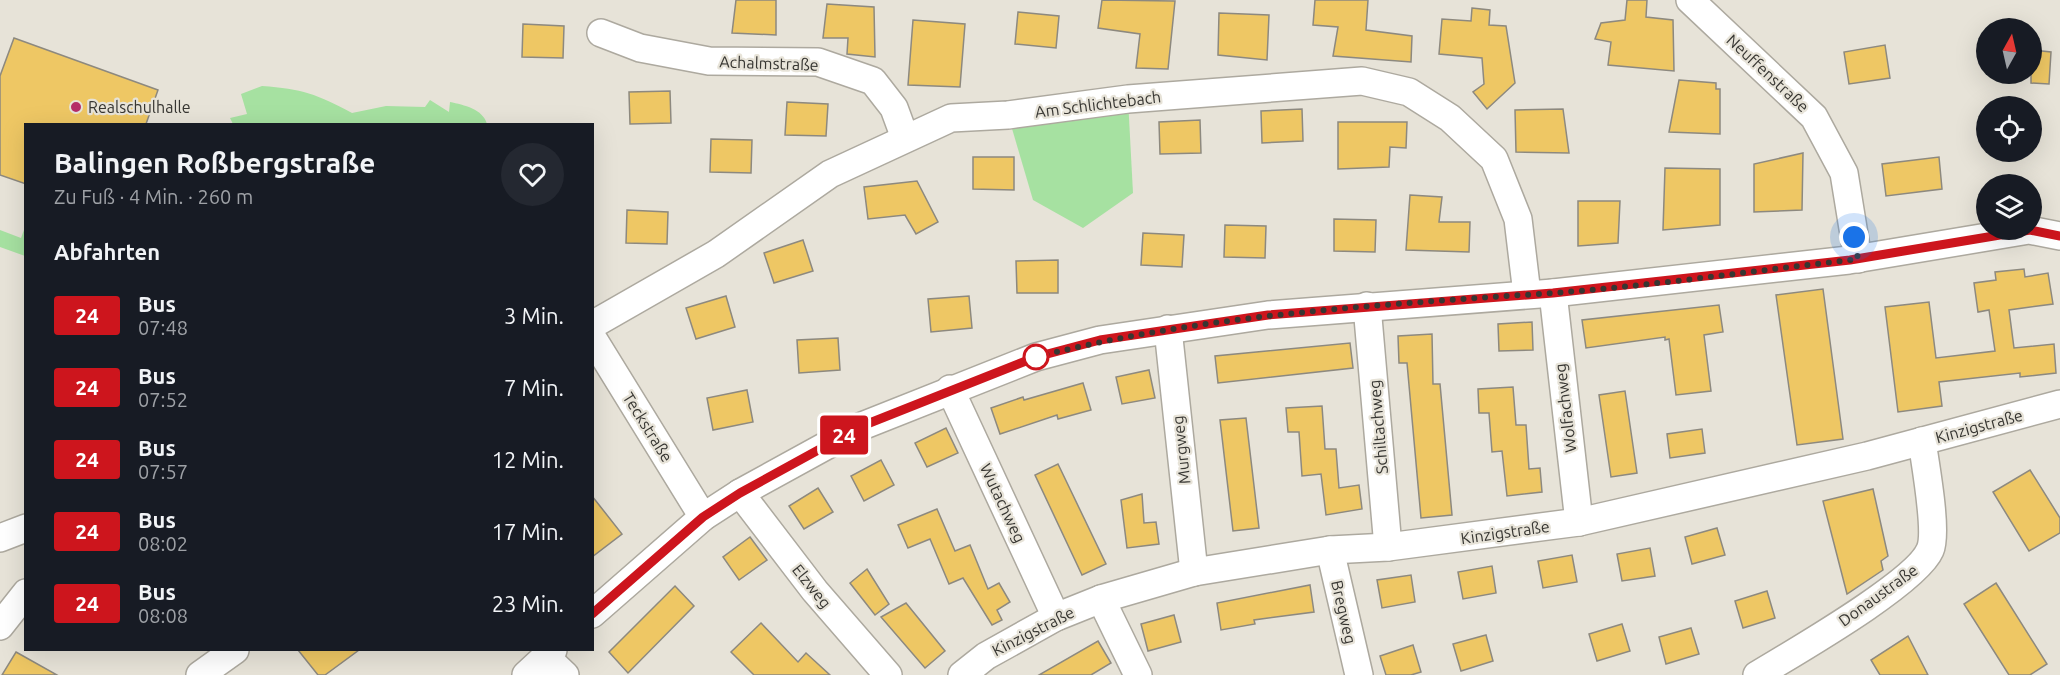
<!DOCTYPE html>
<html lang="de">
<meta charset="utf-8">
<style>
body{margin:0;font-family:Ubuntu,sans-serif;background:#242831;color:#f1f3f6;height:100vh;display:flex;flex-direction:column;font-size:22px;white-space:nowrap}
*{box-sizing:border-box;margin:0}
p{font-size:20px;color:#9ea1a6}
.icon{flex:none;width:33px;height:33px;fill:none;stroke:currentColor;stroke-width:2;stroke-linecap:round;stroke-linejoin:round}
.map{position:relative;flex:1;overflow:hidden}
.panel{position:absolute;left:24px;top:123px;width:570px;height:528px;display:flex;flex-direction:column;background:#171b24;border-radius:0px;box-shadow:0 6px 24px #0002}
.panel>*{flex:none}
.badge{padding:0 12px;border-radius:4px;font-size:21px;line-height:39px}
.needle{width:39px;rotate:8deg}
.fabs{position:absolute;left:1976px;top:18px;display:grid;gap:12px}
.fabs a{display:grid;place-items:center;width:66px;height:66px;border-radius:50%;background:#171b24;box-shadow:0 6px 24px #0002;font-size:30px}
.you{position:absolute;width:30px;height:30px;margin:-15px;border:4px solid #fff;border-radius:50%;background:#1a73e8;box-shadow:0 0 0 9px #1a73e833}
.map>.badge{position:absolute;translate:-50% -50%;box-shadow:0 0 0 3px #fff}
h2{padding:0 30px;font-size:22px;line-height:54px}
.round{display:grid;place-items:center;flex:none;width:63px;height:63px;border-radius:32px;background:#242831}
.overview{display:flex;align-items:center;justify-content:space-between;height:102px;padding:0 30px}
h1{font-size:28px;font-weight:700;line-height:45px}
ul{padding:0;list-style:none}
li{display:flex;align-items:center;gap:18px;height:72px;padding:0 30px}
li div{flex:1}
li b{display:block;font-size:22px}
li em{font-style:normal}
li .badge{min-width:66px;font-weight:700;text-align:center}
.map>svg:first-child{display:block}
.green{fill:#a6e1a1}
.building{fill:#eec764;stroke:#8d897f;stroke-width:1.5}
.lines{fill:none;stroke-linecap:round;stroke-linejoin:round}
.minor-casing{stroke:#ada99f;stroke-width:30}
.minor{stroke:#fff;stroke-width:27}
.line-casing{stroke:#fff;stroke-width:14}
.line{stroke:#cd151d;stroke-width:9}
.walk{stroke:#373632;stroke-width:6;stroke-dasharray:0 10.8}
.poi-dot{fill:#b62c68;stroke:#e7e3d8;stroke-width:2}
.stop-dot{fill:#fff;stroke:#cd151d;stroke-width:3}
.labels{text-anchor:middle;stroke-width:4.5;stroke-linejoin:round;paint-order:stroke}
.street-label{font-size:16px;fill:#373632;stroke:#e7e3d8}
.poi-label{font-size:16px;fill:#373632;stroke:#e7e3d8;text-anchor:start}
</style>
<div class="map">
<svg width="2060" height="675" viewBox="0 0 2060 675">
<rect width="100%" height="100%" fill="#e7e3d8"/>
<g class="green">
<path d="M 262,86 C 302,89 317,94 352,113 L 386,106 L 425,107 L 430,100 L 449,112 L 450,102 C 464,105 483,109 487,124 L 233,124 L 230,118 L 247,114 L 241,94 Z"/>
<path d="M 1128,99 L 1133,193 L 1083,228 L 1033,200 L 1008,115 Z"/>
<path d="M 25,227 L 25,256 L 0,247 L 0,230 L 21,238 Z"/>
</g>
<g class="building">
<path d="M 736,0 L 776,0 L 776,35 L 732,33 Z"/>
<path d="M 1102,0 L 1175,1 L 1168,69 L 1136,68 L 1140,34 L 1098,28 Z"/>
<path d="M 1315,0 L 1368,0 L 1366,30 L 1412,36 L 1411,62 L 1333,56 L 1338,27 L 1313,25 Z"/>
<path d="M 1627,0 L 1647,0 L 1646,17 L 1673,20 L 1674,71 L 1608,65 L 1611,42 L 1595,39 L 1601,23 L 1625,20 Z"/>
<path d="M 827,4 L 874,7 L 875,57 L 847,54 L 848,38 L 823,38 Z"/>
<path d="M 1472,8 L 1490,10 L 1489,25 L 1506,26 L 1515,83 L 1487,109 L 1473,92 L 1484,84 L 1482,58 L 1439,54 L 1442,19 L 1471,21 Z"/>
<path d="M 1018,12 L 1059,16 L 1056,48 L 1015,44 Z"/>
<path d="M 1219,13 L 1269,15 L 1267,60 L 1218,55 Z"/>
<path d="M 913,20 L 965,24 L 960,87 L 908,85 Z"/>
<path d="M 523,24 L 564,26 L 563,58 L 522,57 Z"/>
<path d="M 14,38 L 158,90 L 146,124 L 26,124 L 26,184 L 0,175 L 0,76 Z"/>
<path d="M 1885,45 L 1890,78 L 1849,84 L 1844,52 Z"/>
<path d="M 2031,50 L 2051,52 L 2049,84 L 2031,83 Z"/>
<path d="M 1679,80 L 1716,83 L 1716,89 L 1720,89 L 1720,134 L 1669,132 Z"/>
<path d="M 670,91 L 671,123 L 630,124 L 629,92 Z"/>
<path d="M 787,102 L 828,104 L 826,136 L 785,135 Z"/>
<path d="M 1302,109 L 1303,141 L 1262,143 L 1261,111 Z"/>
<path d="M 1563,109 L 1569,153 L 1516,152 L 1515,110 Z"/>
<path d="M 1200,120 L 1201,153 L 1160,154 L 1159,122 Z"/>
<path d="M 1338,122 L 1407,122 L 1406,148 L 1390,147 L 1389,167 L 1338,169 Z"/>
<path d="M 711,139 L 752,140 L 751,173 L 710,172 Z"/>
<path d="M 1803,153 L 1802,210 L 1754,212 L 1754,164 Z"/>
<path d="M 973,157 L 1014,157 L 1014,190 L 973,189 Z"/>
<path d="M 1939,157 L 1942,189 L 1886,196 L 1882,164 Z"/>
<path d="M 1665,168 L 1720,169 L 1720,225 L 1663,230 Z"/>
<path d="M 917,181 L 938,222 L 916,234 L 905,215 L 868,219 L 864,187 Z"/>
<path d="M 1410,195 L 1442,197 L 1439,222 L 1470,222 L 1469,252 L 1406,250 Z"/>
<path d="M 1578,201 L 1620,201 L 1618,243 L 1578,246 Z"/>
<path d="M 627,210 L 668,212 L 667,244 L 626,243 Z"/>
<path d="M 1334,219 L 1376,220 L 1375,252 L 1334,251 Z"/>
<path d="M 1225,225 L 1266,226 L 1265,258 L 1224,257 Z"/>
<path d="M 1143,233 L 1184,235 L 1182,267 L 1141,265 Z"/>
<path d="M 803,240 L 813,271 L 774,283 L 764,253 Z"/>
<path d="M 1058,260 L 1058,293 L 1017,293 L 1016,261 Z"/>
<path d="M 2024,269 L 2025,277 L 2048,273 L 2053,304 L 2009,310 L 2014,348 L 2054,344 L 2056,373 L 2020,377 L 2020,373 L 1939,382 L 1942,406 L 1898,412 L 1885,307 L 1929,302 L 1936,358 L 1995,351 L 1989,310 L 1978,312 L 1974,283 L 1996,280 L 1995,272 Z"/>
<path d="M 1823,289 L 1843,439 L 1797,445 L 1776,295 Z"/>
<path d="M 726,296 L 735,327 L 696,339 L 686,308 Z"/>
<path d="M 969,296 L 972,328 L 931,332 L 928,299 Z"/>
<path d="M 1719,305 L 1723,332 L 1704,335 L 1711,391 L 1676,395 L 1669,339 L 1665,340 L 1665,337 L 1586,348 L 1582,320 Z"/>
<path d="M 1532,322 L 1533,350 L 1499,351 L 1498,324 Z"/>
<path d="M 1432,334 L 1433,384 L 1440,384 L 1452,515 L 1421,518 L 1407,363 L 1399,363 L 1398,336 Z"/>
<path d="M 838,338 L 840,370 L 799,373 L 797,340 Z"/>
<path d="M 1350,343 L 1353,368 L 1218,383 L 1215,356 Z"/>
<path d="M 1149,370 L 1155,398 L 1122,404 L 1116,377 Z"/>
<path d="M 1083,383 L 1091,410 L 1058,419 L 1057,415 L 1000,434 L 991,408 L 1023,397 L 1024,400 Z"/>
<path d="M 1513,387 L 1516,425 L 1526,425 L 1529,469 L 1540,468 L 1542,492 L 1507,496 L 1502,451 L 1492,452 L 1489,413 L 1479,413 L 1478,389 Z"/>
<path d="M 747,390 L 753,422 L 713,430 L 707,398 Z"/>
<path d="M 1625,391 L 1637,473 L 1611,477 L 1599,395 Z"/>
<path d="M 1322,406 L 1325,449 L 1336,449 L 1339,488 L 1359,485 L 1362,509 L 1326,515 L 1321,474 L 1302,476 L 1299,432 L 1288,432 L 1286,408 Z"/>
<path d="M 1246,418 L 1259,528 L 1233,531 L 1220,420 Z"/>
<path d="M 946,428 L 958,453 L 927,467 L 915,443 Z"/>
<path d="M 1702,429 L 1705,453 L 1670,458 L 1667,434 Z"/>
<path d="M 881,460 L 894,485 L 864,501 L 851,476 Z"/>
<path d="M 1058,464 L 1106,564 L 1082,575 L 1035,475 Z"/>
<path d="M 2030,470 L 2060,518 L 2060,533 L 2029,551 L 1993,492 Z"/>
<path d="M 818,488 L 833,512 L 804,529 L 789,506 Z"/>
<path d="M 1873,489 L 1888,556 L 1881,561 L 1883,570 L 1847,594 L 1823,501 Z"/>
<path d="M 1142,494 L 1144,523 L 1156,522 L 1159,544 L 1127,548 L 1121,500 Z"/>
<path d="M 592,496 L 622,534 L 592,557 Z"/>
<path d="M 937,509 L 955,551 L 970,545 L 988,589 L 999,583 L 1010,602 L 997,610 L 1002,620 L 992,625 L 963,578 L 949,584 L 930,539 L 908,548 L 898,525 Z"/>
<path d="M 1717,528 L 1725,555 L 1692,564 L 1685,537 Z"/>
<path d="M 750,537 L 767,560 L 739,580 L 723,557 Z"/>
<path d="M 1650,548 L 1655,576 L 1622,581 L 1617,554 Z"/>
<path d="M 1572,555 L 1577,582 L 1543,588 L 1538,561 Z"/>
<path d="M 1492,566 L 1496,593 L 1463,599 L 1458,572 Z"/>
<path d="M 867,569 L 889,604 L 875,615 L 850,583 Z"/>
<path d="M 1411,575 L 1415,602 L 1382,608 L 1377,580 Z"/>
<path d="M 1996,583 L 2047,664 L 2030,675 L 2009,675 L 1964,604 Z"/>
<path d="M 1310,585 L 1314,612 L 1254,620 L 1255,624 L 1221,630 L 1217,603 Z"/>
<path d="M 675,586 L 694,606 L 628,673 L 609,652 Z"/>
<path d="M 1767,591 L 1775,618 L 1743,628 L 1735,601 Z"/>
<path d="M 906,603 L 945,651 L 925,668 L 881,617 Z"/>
<path d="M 1174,615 L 1181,642 L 1148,651 L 1141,624 Z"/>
<path d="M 761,623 L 798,662 L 806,653 L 830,675 L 754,675 L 731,652 Z"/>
<path d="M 1622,624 L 1630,651 L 1597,661 L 1589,634 Z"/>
<path d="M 1691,628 L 1699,654 L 1666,664 L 1659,637 Z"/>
<path d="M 1486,635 L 1493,661 L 1461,671 L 1453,644 Z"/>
<path d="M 1908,636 L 1928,675 L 1880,675 L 1871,660 Z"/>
<path d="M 1098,641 L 1111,663 L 1091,675 L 1039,675 Z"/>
<path d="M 1413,645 L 1421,672 L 1411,675 L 1386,675 L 1380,656 Z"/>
<path d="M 298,650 L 359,650 L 325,675 L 318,675 Z"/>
<path d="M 16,652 L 57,675 L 2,675 Z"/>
</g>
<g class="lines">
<g class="minor-casing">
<g id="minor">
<path d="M 1690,0 L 1814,117 L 1844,173 L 1858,259"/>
<path d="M 601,33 L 640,48 L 709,61 L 818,62 L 873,81 L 894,108 L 905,138"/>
<path d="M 1553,293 L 1579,522"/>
<path d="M 1367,306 L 1388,547"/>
<path d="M 592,325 L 716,254 L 830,174 L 951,118 L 1008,115 L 1128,99 L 1362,81 L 1409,92 L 1450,118 L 1494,159 L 1518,219 L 1527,294"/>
<path d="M 1168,329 L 1194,572"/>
<path d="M 592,337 L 703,517"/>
<path d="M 950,389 L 1056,617"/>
<path d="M 740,493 L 815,591 L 888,675"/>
<path d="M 0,538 L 26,528"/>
<path d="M 1330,550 L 1359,675"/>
<path d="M 1101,599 L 1138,675"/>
<path d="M 592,614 L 703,517 L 740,493 L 862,426 L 1036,357 L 1100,340 L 1268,315 L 1553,293 L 1849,260 L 2029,230 L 2060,236"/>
<path d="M 0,626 L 26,593"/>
<path d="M 545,656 L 565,675"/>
<path d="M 200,675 L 235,650"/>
<path d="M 526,675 L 553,650"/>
<path d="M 962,675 L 986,656 L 1056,617 L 1101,599 L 1194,572 L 1330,550 L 1388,547 L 1579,522 L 1867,456 L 2060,404"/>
<path d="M 1757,675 C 1793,653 1916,583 1930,550 C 1938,532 1925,463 1922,441"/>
</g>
</g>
<use href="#minor" class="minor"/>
</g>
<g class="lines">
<g class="line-casing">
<path id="line" d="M 592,614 L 703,517 L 740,493 L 862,426 L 1036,357 L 1100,340 L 1268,315 L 1553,293 L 1850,260 L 2030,230 L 2060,236"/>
</g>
<use href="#line" class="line"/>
<path class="walk" d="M 1036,357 C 1205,314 1379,305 1552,293 C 1651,286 1751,271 1850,260 L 1858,259 L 1854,237"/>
</g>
<circle class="poi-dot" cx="76" cy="107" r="6"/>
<circle class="stop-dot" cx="1036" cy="357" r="12"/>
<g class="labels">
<g class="street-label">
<text transform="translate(769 63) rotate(2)" y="6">Achalmstraße</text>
<text transform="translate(1768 73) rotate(43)" y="6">Neuffenstraße</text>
<text transform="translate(1098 104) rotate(-7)" y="6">Am Schlichtebach</text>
<text transform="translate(1565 408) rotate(-97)" y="6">Wolfachweg</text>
<text transform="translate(1979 426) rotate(-15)" y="6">Kinzigstraße</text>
<text transform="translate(648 427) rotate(58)" y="6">Teckstraße</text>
<text transform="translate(1378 427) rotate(-95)" y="6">Schiltachweg</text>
<text transform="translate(1181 450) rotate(-96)" y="6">Murgweg</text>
<text transform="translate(1003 503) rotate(65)" y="6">Wutachweg</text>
<text transform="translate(1505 532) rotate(-8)" y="6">Kinzigstraße</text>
<text transform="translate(812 586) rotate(51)" y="6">Elzweg</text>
<text transform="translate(1878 595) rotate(-36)" y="6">Donaustraße</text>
<text transform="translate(1344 612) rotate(77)" y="6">Bregweg</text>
<text transform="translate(1033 631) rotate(-27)" y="6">Kinzigstraße</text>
</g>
<g class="poi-label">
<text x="88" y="113">Realschulhalle</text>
</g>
</g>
</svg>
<div class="fabs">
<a><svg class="needle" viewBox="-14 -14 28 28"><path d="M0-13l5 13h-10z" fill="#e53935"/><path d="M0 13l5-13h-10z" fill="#9ea1a6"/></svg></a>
<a><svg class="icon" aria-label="locate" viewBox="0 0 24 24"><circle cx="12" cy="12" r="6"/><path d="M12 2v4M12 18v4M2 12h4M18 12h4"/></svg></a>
<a><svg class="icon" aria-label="layers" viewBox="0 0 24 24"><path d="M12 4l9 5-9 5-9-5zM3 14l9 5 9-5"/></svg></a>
</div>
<div class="you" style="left:1854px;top:237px"></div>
<b class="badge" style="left:844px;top:435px;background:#cd151d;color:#fff">24</b>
<section class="panel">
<div class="overview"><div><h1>Balingen Roßbergstraße</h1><p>Zu Fuß · 4 Min. · 260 m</p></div><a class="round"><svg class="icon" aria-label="heart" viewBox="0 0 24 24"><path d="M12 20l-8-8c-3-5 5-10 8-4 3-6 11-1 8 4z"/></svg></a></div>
<h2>Abfahrten</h2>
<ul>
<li><span class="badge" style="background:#cd151d;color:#fff">24</span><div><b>Bus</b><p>07:48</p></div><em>3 Min.</em></li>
<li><span class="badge" style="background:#cd151d;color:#fff">24</span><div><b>Bus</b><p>07:52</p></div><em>7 Min.</em></li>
<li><span class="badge" style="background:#cd151d;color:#fff">24</span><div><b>Bus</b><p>07:57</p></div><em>12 Min.</em></li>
<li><span class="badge" style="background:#cd151d;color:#fff">24</span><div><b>Bus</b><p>08:02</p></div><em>17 Min.</em></li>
<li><span class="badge" style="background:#cd151d;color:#fff">24</span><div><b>Bus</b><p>08:08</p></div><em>23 Min.</em></li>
</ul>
</section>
</div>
